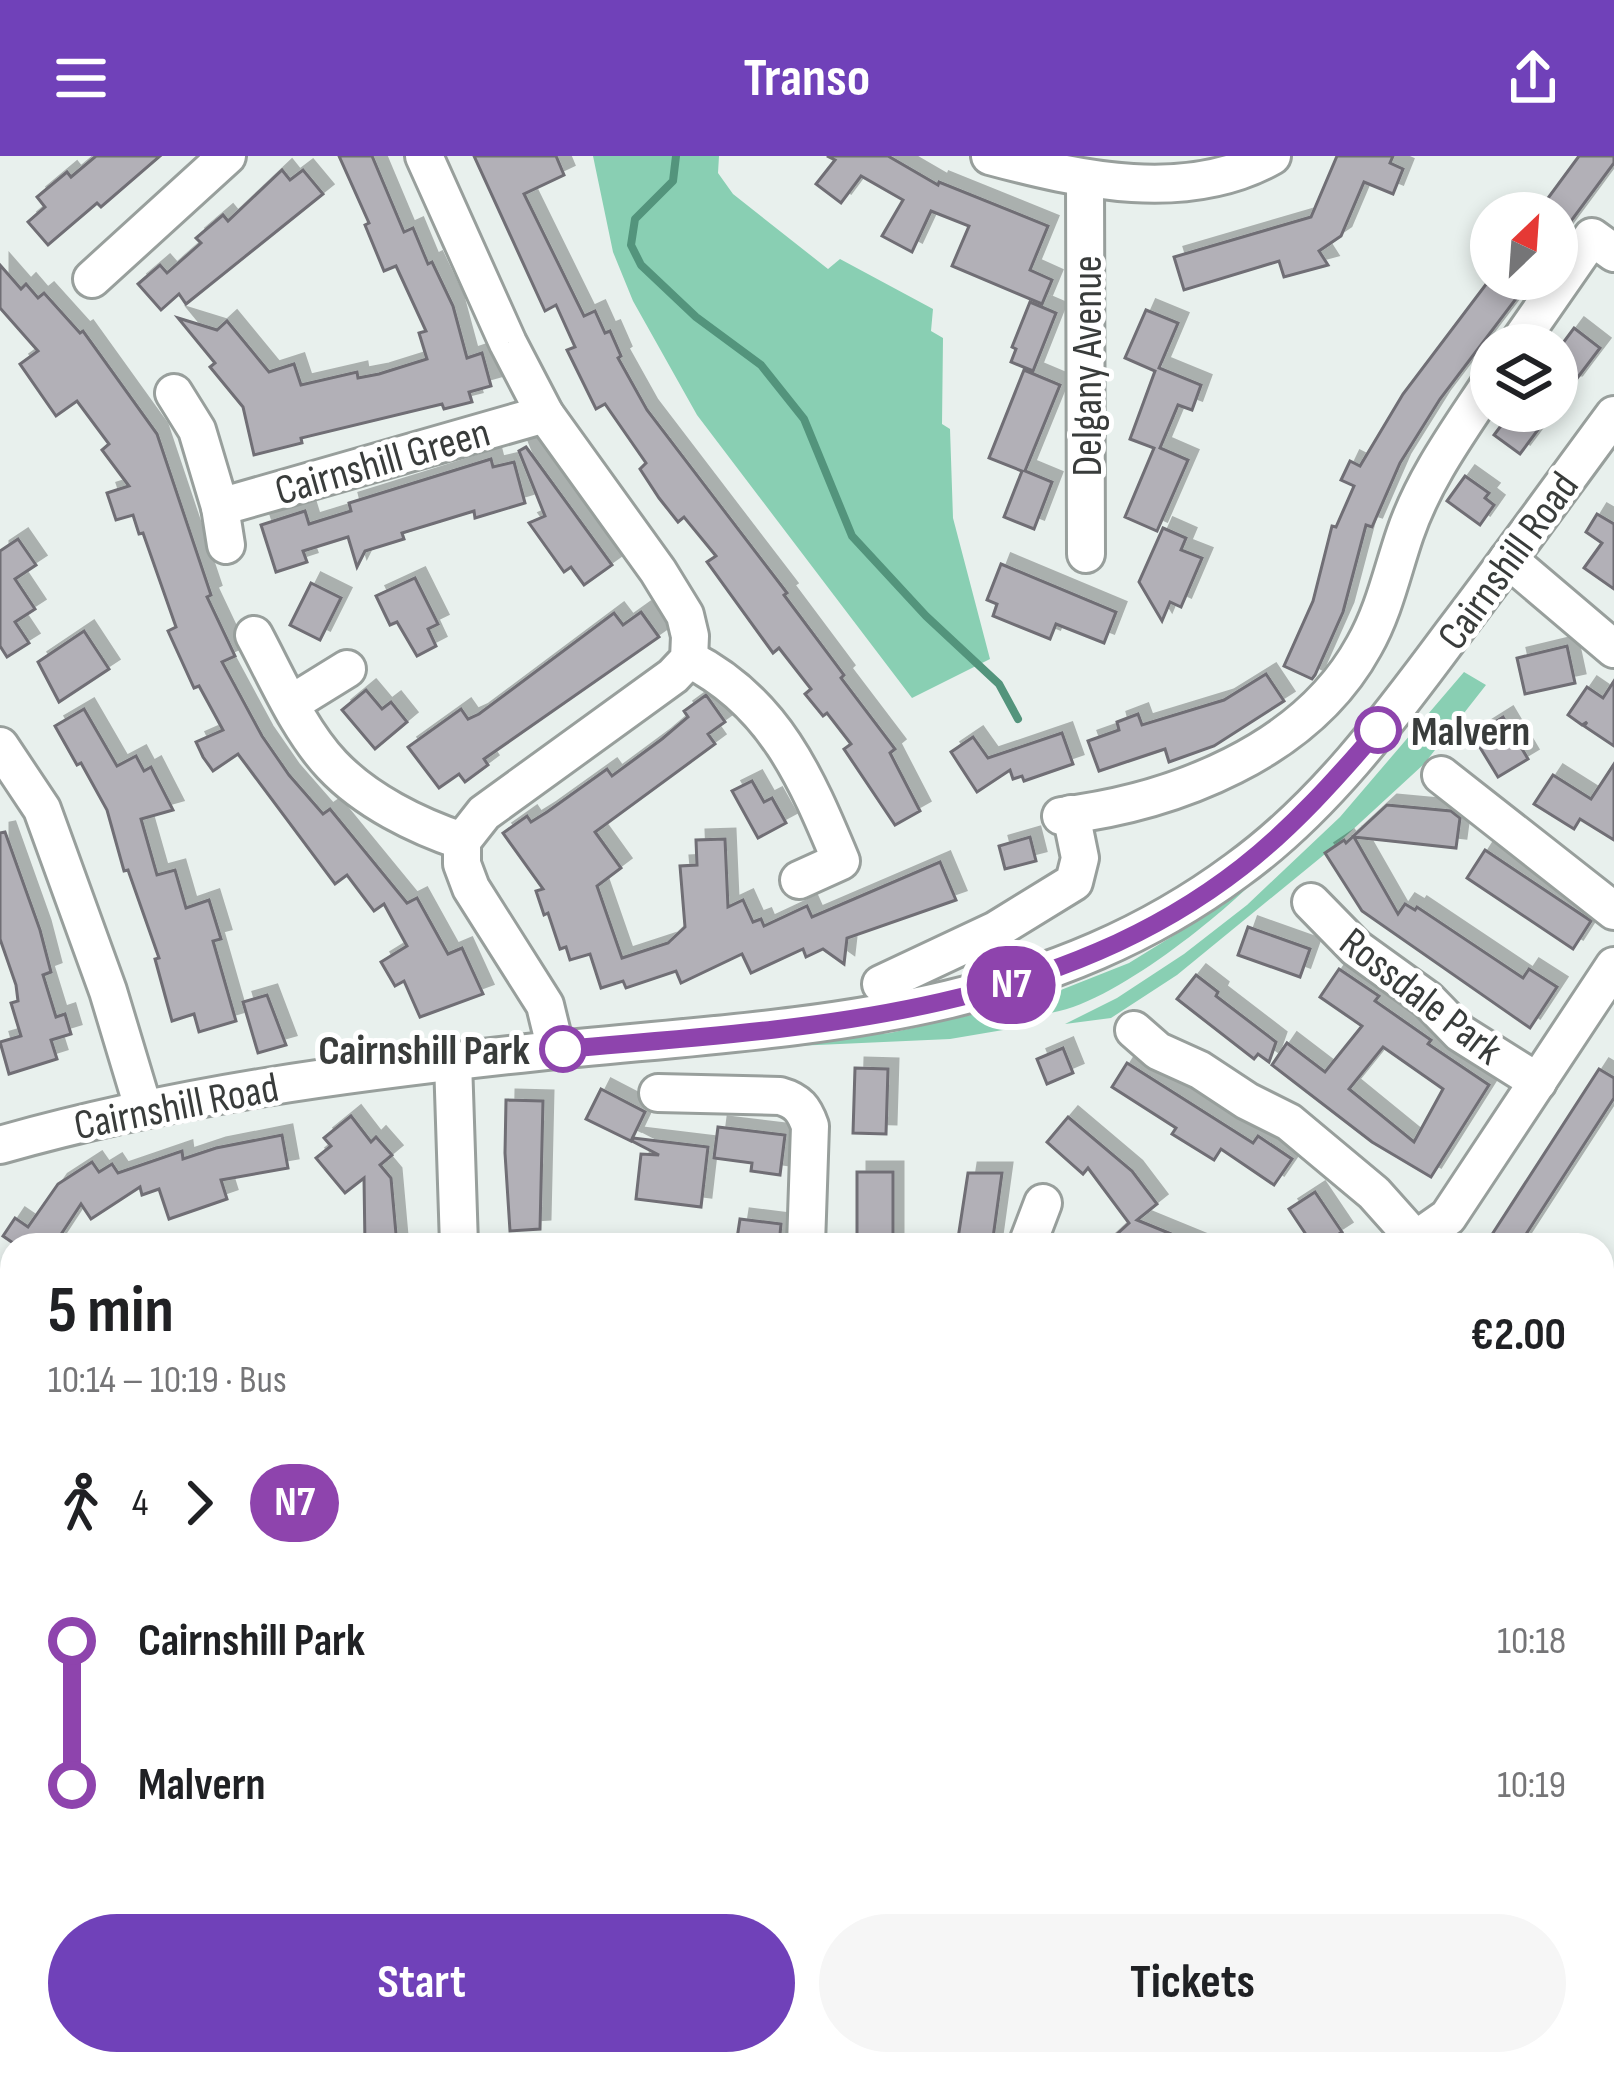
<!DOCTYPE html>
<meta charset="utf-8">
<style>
body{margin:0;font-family:"Sofia Sans Condensed",sans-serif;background:#f6f6f6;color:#202124;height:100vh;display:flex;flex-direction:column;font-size:45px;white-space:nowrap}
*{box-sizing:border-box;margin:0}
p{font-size:39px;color:#757577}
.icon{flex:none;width:66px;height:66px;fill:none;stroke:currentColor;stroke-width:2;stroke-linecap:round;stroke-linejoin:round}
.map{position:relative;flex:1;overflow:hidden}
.panel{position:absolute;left:0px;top:1077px;width:1614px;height:843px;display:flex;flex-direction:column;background:#fff;border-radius:36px 36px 0 0;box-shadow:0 6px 18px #0003}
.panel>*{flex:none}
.badge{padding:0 24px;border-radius:39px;font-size:42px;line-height:78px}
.needle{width:78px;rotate:25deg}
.buttons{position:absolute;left:1470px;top:36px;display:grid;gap:24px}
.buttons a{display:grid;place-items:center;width:108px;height:108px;border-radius:50%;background:#fff;box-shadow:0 6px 18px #0003;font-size:60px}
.map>.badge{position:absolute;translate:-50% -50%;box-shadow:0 0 0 6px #fff}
.legs{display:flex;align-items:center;gap:18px;height:132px;padding:0 48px;font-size:39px}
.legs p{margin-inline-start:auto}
.overview{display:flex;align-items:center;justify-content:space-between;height:204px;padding:0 48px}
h1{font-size:66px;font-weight:700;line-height:90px}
.button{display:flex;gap:24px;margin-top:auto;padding:24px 48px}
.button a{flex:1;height:138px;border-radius:72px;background:#7041b9;color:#fff;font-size:48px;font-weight:700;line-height:138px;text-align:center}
.button a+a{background:#f6f6f6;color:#202124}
ul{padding:0 48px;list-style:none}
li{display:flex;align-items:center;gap:42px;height:144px;font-size:45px}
li i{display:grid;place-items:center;width:18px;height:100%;margin:0 15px;background:currentColor}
li i::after{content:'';width:30px;height:30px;margin:-15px;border:9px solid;border-radius:50%;background:#fff}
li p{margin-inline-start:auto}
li:first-child i{background:linear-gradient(#0000 50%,currentColor 0)}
li:last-child i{background:linear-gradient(currentColor 50%,#0000 0)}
header{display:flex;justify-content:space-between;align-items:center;height:156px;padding:0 48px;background:#7041b9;color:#fff;font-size:54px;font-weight:700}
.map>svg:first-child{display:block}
.green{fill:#89cfb3}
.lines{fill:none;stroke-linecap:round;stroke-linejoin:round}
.stream{stroke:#53947c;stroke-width:8}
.building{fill:#b2b0b7;stroke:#6f6e74;stroke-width:3;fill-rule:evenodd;filter:url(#shadow)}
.minor-casing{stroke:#989f9c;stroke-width:42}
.minor{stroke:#fff;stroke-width:36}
.line-1-casing{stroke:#fff;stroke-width:27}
.line-1{stroke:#8e44ad;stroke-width:18}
.stop-1-dot{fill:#fff;stroke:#8e44ad;stroke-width:6}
.labels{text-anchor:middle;stroke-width:10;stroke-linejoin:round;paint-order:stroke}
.street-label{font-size:42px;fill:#393c3b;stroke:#fff}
.stop-label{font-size:42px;font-weight:bold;fill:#393c3b;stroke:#fff;text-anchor:start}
</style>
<header><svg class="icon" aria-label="menu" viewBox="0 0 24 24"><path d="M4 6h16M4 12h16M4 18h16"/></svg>Transo<svg class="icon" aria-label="share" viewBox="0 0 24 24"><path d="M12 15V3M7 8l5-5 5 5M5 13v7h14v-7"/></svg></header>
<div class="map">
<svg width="1614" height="1919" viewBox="0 0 1614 1919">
<defs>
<filter id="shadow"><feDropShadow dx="10" dy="-10" stdDeviation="0" flood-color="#0004"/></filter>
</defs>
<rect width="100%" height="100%" fill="#e8f0ed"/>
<g class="green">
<path d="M 593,0 L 719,0 L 718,17 L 733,38 L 828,113 L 840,103 L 933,153 L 931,175 L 943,182 L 942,268 L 950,273 L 953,362 L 990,503 L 912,542 L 697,259 L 633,145 L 613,96 Z"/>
<path d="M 1464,516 L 1486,529 L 1424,608 L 1336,689 L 1177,819 L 1111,862 L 1065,868 L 1117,842 L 1184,798 L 1247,749 L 1340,661 Z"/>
<path d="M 1257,722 C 1220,761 1084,872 1029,856 L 1028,847 L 1129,807 L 1223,749 Z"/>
<path d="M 1011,850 L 1009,873 L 950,883 L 710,894 L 890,877 Z"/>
</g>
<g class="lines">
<path class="stream" d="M 676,0 L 673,25 L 635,63 L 631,89 L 641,109 L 696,161 L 761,209 L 804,263 L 852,380 L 926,460 L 999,528 L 1018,563"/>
</g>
<g class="building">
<path d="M 96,0 L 160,0 L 101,51 L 97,47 L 48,89 L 28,66 L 45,51 L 37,41 L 67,16 L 71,21 Z"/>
<path d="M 339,0 L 372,0 L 404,76 L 413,72 L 428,108 L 432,106 L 453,150 L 467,202 L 482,197 L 491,230 L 469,236 L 472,246 L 444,253 L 442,248 L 301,282 L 302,287 L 254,299 L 243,251 L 210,211 L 215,207 L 178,162 L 217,174 L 227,165 L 269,216 L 294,208 L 301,229 L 357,216 L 358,222 L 379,218 L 427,203 L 419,177 L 426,175 L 396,110 L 384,115 L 365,69 L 369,67 Z"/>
<path d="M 474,0 L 556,0 L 564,19 L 524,38 L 584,160 L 595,155 L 605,177 L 610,175 L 621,200 L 618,202 L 647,254 L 787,437 L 784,439 L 844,519 L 841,522 L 895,593 L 890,597 L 920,655 L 895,669 L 844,593 L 851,588 L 827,557 L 823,560 L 805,538 L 811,533 L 779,492 L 773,497 L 707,406 L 716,400 L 684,361 L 678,366 L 659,342 L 640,313 L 646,307 L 605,248 L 596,253 L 567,194 L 575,191 L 556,149 L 545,155 Z"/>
<path d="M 827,0 L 888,0 L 938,29 L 939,26 L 1048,70 L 1030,114 L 1052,124 L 1042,148 L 952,110 L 969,70 L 931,55 L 912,96 L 882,80 L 903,44 L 861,20 L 841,47 L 816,28 L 835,4 Z"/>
<path d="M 1337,0 L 1393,0 L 1390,7 L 1403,13 L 1393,38 L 1364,26 L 1341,80 L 1319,95 L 1328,109 L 1284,121 L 1279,105 L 1184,134 L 1174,101 L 1311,61 Z"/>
<path d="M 1579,0 L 1614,0 L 1614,7 L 1557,84 L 1557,57 L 1537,57 Z"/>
<path d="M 282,14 L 290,24 L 303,14 L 323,38 L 186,148 L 179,138 L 161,154 L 138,128 L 160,109 L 167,117 L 201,87 L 196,82 L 223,59 L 228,65 Z"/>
<path d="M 0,109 L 21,133 L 26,128 L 38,142 L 44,137 L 80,177 L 83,175 L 157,278 L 211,439 L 207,441 L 235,500 L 222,506 L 262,580 L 289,619 L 323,658 L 330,653 L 407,747 L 417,742 L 448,798 L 462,792 L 483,838 L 420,861 L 404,825 L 395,830 L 381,806 L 407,790 L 384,748 L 374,755 L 347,719 L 335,728 L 238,598 L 213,615 L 203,601 L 196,586 L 223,574 L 199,530 L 194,532 L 168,475 L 176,471 L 143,377 L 139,378 L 133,359 L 116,364 L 107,337 L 129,330 L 102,294 L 109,288 L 77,245 L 56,260 L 20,208 L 38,195 L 0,152 Z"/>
<path d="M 1490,123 L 1531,123 L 1440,243 L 1400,307 L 1372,371 L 1366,369 L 1343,456 L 1315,519 L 1312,523 L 1284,510 L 1313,445 L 1332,370 L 1336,371 L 1354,330 L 1341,324 L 1350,305 L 1360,310 L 1403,238 Z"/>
<path d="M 1030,146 L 1056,157 L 1033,215 L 1011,206 L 1016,193 L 1012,191 Z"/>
<path d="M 1146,154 L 1178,167 L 1159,212 L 1201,229 L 1192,254 L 1178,249 L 1160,292 L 1188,304 L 1157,375 L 1125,361 L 1154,292 L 1130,283 L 1155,215 L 1125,202 Z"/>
<path d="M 1574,172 L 1600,192 L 1572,229 L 1564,229 L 1557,224 L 1557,195 Z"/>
<path d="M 1024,214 L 1060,229 L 1025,315 L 1052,326 L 1034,373 L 1004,361 L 1022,315 L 989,302 Z"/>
<path d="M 1512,255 L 1552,255 L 1520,298 L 1494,279 Z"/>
<path d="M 526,291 L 612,409 L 584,429 L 571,411 L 564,416 L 529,367 L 545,360 L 519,295 Z"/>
<path d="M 491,303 L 493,311 L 514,306 L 525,347 L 475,362 L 474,355 L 402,377 L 404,383 L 365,395 L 357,411 L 348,381 L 303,395 L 307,406 L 276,416 L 261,369 L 305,355 L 309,368 L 351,355 L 349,347 Z"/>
<path d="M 1465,320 L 1489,337 L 1485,342 L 1494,349 L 1480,369 L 1447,345 Z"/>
<path d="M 1597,358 L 1614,368 L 1614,433 L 1584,412 L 1602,387 L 1586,376 Z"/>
<path d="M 1163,372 L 1186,382 L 1181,394 L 1202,402 L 1181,451 L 1170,446 L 1162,465 L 1139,426 Z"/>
<path d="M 18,383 L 36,409 L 15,423 L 35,453 L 15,466 L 29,487 L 7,501 L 0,490 L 0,395 Z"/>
<path d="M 1001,408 L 1116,456 L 1104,487 L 1056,468 L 1050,483 L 993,460 L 997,448 L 987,444 Z"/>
<path d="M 415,422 L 438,468 L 428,473 L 436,490 L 417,500 L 397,466 L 390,469 L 376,440 Z"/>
<path d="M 311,427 L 341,442 L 320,484 L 290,469 Z"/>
<path d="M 641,456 L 659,481 L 484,603 L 488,609 L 465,626 L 459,618 L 439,632 L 408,591 L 461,553 L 468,563 L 479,558 L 614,457 L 623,469 Z"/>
<path d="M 84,475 L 109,513 L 59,546 L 38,506 Z"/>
<path d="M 1567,490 L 1575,527 L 1525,538 L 1517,502 Z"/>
<path d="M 1266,518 L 1284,545 L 1214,590 L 1169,606 L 1165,593 L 1099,615 L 1088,585 L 1119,574 L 1117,566 L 1138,558 L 1142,569 L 1224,544 Z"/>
<path d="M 1614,525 L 1614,590 L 1584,570 L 1587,566 L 1582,569 L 1568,559 L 1587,531 L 1603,542 Z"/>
<path d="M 366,534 L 382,553 L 391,546 L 407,566 L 375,593 L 342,554 Z"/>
<path d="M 706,539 L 725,566 L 708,578 L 715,588 L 595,676 L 621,712 L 597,730 L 622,802 L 668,787 L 685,771 L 680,710 L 697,709 L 696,684 L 725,683 L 728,751 L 743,744 L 753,766 L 761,763 L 764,770 L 807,750 L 812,761 L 940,706 L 956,744 L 847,782 L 844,808 L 823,793 L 806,801 L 803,793 L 751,817 L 742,798 L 681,827 L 676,815 L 626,832 L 623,825 L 601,832 L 590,798 L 570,804 L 566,791 L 560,793 L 548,757 L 544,759 L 536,735 L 543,733 L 503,677 L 527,660 L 531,666 L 547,656 L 607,613 L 612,620 L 662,583 L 688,561 L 684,555 Z"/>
<path d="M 84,553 L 117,610 L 136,600 L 144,615 L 151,611 L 173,654 L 141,663 L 157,719 L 175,714 L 186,752 L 209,744 L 221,783 L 213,785 L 236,865 L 199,876 L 194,858 L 172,865 L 155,803 L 159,802 L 128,714 L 124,715 L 107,654 L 81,607 L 77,609 L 55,570 Z"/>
<path d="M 1503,561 L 1528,603 L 1498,621 L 1473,580 Z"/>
<path d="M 1062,577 L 1073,608 L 1024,625 L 1022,620 L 1013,623 L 1010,614 L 977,636 L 951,596 L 973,581 L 988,602 Z"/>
<path d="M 1614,608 L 1614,684 L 1580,663 L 1574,673 L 1534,648 L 1553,619 L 1591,643 Z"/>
<path d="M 752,625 L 764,646 L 772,642 L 786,667 L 758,682 L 732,635 Z"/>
<path d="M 1387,649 L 1451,655 L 1460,662 L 1456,692 L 1354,681 L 1398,758 L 1405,748 L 1415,754 L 1417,751 L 1523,822 L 1529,813 L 1557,831 L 1530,872 L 1362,755 L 1325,697 L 1344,684 L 1346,687 Z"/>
<path d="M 5,676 L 40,774 L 51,816 L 43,819 L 56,861 L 65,858 L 71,878 L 51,884 L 57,903 L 9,918 L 0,886 L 21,880 L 11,847 L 18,845 L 16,829 L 0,783 L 0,677 Z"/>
<path d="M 1030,681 L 1036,705 L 1005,713 L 999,690 Z"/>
<path d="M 1485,694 L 1591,765 L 1573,793 L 1467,722 Z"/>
<path d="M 1248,771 L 1310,793 L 1300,821 L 1238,799 Z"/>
<path d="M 1339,813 L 1379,840 L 1375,845 L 1431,884 L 1428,888 L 1489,929 L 1431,1021 L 1372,986 L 1272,909 L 1287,887 L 1325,916 L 1362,870 L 1320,841 ZM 1383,891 L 1443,933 L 1414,986 L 1349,933 Z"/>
<path d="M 1196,819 L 1218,836 L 1216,840 L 1276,886 L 1269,906 L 1258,898 L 1254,903 L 1177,843 Z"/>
<path d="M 267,839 L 286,889 L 258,897 L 243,846 Z"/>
<path d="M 1063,892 L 1073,917 L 1047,928 L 1037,903 Z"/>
<path d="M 1127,907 L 1253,987 L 1258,980 L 1292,1003 L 1274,1029 L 1221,993 L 1214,1004 L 1172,978 L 1176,972 L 1112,931 Z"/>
<path d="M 855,912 L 888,913 L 886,978 L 853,977 Z"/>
<path d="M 1599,913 L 1614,922 L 1614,942 L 1519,1089 L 1504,1089 L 1491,1080 Z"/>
<path d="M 601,933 L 645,956 L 631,985 L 586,963 Z"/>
<path d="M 506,944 L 543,945 L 540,1073 L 510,1075 L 505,997 Z"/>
<path d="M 351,960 L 371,986 L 376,981 L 392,999 L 380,1009 L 391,1022 L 397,1089 L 365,1089 L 364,1022 L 345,1037 L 316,1002 L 331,990 L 324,982 Z"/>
<path d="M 1068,961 L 1132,1015 L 1157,1048 L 1137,1064 L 1198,1089 L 1105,1089 L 1129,1067 L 1088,1012 L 1083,1018 L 1047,986 Z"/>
<path d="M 718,971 L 785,979 L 780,1019 L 751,1015 L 752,1007 L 714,1002 Z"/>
<path d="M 282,979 L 288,1012 L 221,1024 L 227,1043 L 169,1063 L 159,1033 L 142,1039 L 140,1031 L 91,1063 L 81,1048 L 54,1089 L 16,1089 L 3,1080 L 15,1062 L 28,1071 L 58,1028 L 92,1006 L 99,1016 L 112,1008 L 118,1017 L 182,995 L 183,1003 L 216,992 Z"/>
<path d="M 633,982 L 708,991 L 701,1051 L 636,1043 L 641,998 L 659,999 L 632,985 Z"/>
<rect x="857" y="1016" width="36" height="73"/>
<path d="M 968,1017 L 1002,1017 L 992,1089 L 957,1089 Z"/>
<path d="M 1315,1036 L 1342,1076 L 1322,1089 L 1313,1089 L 1289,1053 Z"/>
<path d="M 740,1063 L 781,1068 L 779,1089 L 736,1089 Z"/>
</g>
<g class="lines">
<g class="minor-casing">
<g id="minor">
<path d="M 424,0 L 508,187 L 545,258 L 658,415 L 685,459 L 690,480 L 689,503 L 673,520 L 484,657 L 462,685 L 462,708 L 471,732 L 545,849 L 556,894"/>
<path d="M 990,0 C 1079,24 1187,48 1272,0"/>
<path d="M 1085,22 L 1086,398"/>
<path d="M 92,123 L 227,0"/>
<path d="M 1517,189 L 1592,81 L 1614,97"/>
<path d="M 174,237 L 197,274 L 220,351 L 545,258"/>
<path d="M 220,351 L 226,389"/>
<path d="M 1508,403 L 1614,493"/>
<path d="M 254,479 C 277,522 299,574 332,609 C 366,645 417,670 462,685"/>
<path d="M 689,503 C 774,546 806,621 841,705 L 799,724"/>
<path d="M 292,547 L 347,513"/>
<path d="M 0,590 L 42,653 L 108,835 L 143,951"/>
<path d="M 1441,619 L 1614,755"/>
<path d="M 1061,660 C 1174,646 1306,596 1364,490 C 1384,455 1392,416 1405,378 C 1424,322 1459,275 1491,226"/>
<path d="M 1311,746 L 1356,792 L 1428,844 L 1460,877 L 1538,926"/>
<path d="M 881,828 L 996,774 L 1074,726 L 1080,702 L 1071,658"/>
<path d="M 1134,874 L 1158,895 L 1200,914 L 1247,945 L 1289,966 L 1374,1037 L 1416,1084"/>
<path d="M 453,905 L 459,1089"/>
<path d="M 658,937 L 780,940 C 798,945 804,953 810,970 L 806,1089"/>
<path d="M 0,989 C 180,938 352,916 537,896 C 785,870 1028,869 1237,714 C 1323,652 1389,563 1452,478 C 1507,406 1560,332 1614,259"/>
<path d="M 1027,1089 L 1043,1047"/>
<path d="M 1408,1089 L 1448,1061 L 1614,810"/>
<path d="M 1602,1254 L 1614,1255"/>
<path d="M 1602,1521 L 1614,1513"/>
<path d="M 1602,1782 L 1614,1769"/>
<path d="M 0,1880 L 12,1895"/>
<path d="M 800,1919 L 806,1908"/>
<path d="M 1563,1919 L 1569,1908"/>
</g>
</g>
<use href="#minor" class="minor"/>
</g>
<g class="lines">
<g class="line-1-casing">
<path id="line-1" d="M 563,893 C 797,873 1050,861 1242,711 C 1293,671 1336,623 1378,574"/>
</g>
<use href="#line-1" class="line-1"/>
</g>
<g class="stop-1-dot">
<circle cx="1378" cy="574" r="21"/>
<circle cx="563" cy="893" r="21"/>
</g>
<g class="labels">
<g class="street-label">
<text transform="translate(1086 210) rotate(-90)" y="15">Delgany Avenue</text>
<text transform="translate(382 304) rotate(-16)" y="15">Cairnshill Green</text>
<text transform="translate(1507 404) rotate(-54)" y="15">Cairnshill Road</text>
<text transform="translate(1422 839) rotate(38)" y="15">Rossdale Park</text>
<text transform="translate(176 949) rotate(-11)" y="15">Cairnshill Road</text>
</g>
<g class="stop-label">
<text x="1411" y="589">Malvern</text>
<text x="530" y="908" text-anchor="end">Cairnshill Park</text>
</g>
</g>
</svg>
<div class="buttons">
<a><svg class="needle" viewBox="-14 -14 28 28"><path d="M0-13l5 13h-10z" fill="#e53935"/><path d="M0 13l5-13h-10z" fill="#757577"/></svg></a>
<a><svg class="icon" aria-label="layers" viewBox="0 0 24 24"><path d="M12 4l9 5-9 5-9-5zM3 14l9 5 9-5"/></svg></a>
</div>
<b class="badge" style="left:1011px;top:829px;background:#8e44ad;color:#fff">N7</b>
<section class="panel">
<div class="overview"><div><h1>5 min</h1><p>10:14 – 10:19 · Bus</p></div><b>€2.00</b></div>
<div class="legs"><svg class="icon" aria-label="walk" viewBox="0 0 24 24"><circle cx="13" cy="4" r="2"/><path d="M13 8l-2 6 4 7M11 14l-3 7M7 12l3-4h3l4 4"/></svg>4<svg class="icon" aria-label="forward" viewBox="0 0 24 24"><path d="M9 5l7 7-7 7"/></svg><b class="badge" style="background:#8e44ad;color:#fff">N7</b></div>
<ul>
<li><i style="color:#8e44ad"></i><b>Cairnshill Park</b><p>10:18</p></li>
<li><i style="color:#8e44ad"></i><b>Malvern</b><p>10:19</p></li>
</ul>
<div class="button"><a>Start</a><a>Tickets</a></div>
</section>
</div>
